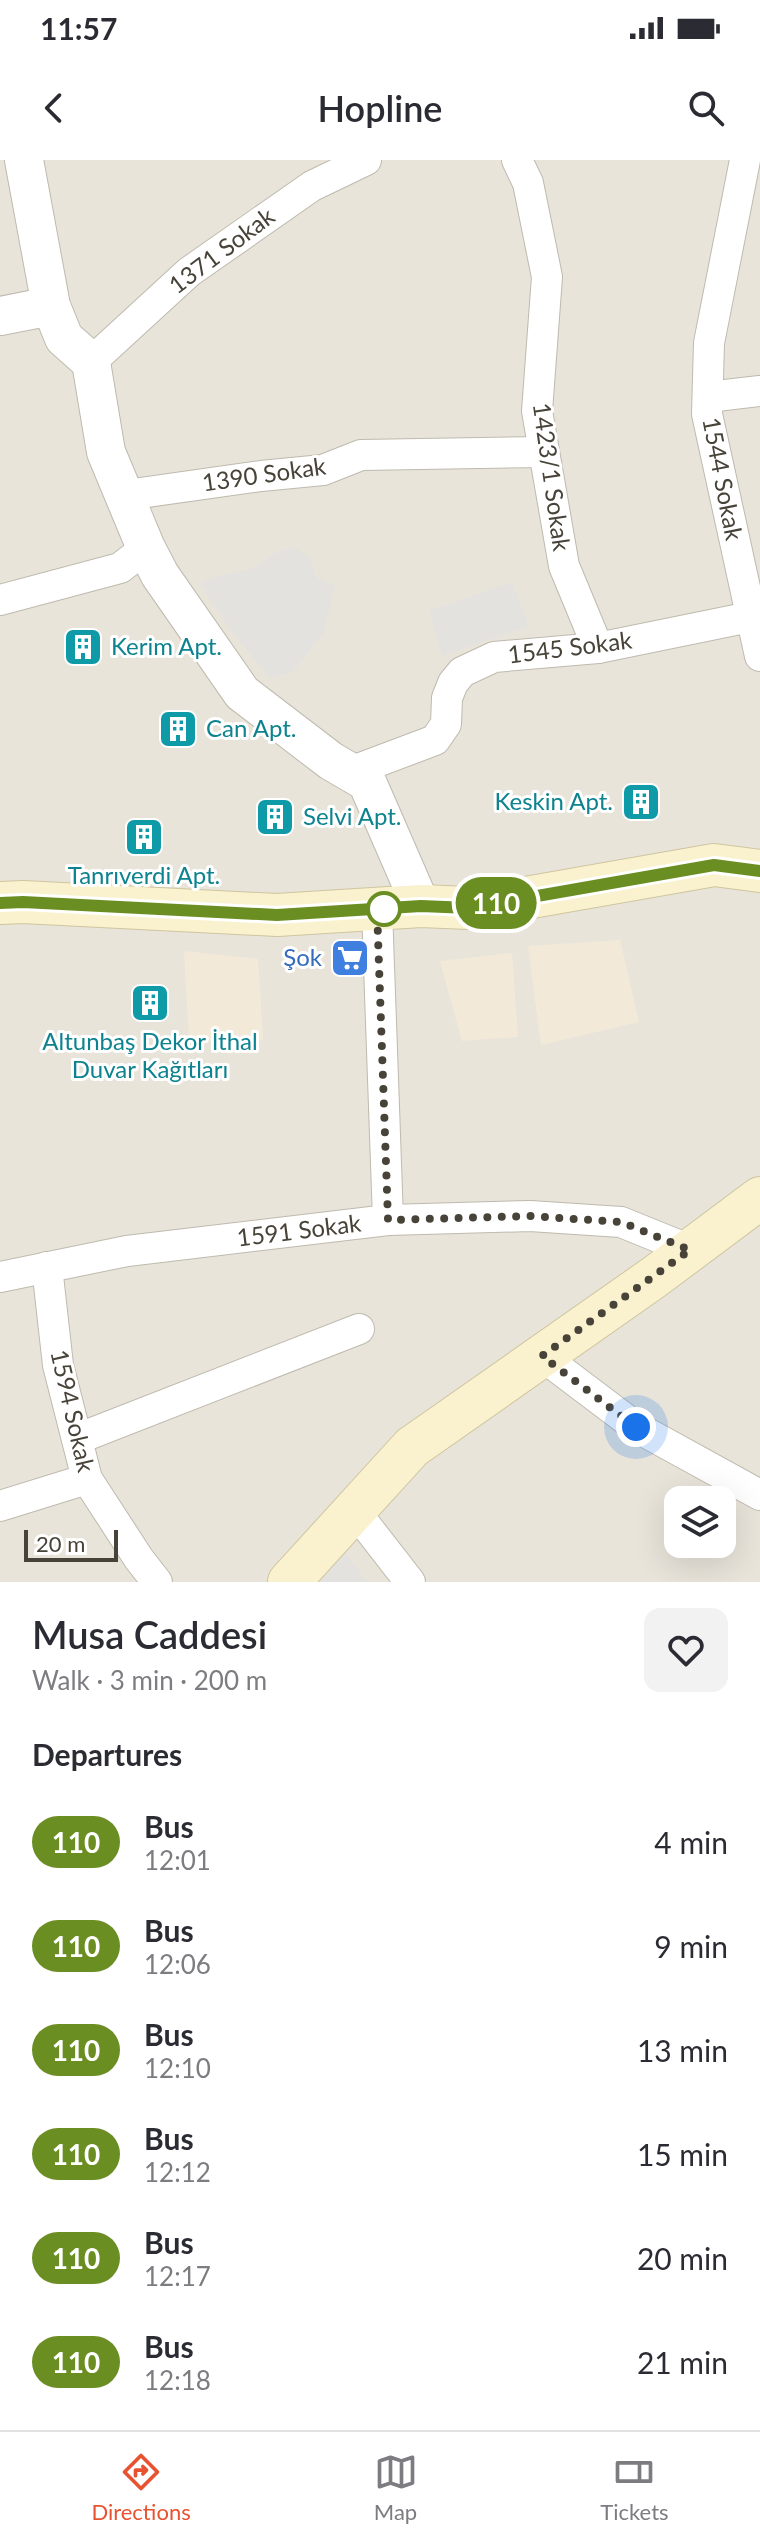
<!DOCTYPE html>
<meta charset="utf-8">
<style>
body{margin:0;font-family:Lato,sans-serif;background:#f2f2f3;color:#2b2b33;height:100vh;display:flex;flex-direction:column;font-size:30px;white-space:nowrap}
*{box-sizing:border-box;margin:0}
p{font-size:26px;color:#7c7c81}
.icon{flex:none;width:44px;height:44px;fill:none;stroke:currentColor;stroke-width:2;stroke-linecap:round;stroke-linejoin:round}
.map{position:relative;height:1422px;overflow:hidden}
.drawer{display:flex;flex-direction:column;background:#fff;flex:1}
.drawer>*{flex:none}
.badge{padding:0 16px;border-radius:26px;font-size:28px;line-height:52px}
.tools{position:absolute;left:664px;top:1326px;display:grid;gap:16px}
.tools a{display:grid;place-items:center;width:72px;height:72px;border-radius:16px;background:#fff;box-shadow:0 8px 32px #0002;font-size:40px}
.scale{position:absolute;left:24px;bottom:20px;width:94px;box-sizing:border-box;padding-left:8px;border:4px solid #484339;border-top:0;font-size:22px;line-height:28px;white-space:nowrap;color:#484339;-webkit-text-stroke:6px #fff;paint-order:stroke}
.you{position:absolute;width:40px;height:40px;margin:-20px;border:6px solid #fff;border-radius:50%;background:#1a73e8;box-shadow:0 0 0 12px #1a73e833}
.map>.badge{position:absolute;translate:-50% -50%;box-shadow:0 0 0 4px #fff}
h2{padding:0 32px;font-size:30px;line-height:72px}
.round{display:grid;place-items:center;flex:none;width:84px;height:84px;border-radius:16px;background:#f2f2f3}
.summary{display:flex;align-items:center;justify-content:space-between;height:136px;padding:0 32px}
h1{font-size:38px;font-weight:600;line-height:60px}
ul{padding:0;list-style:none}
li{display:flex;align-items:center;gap:24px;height:104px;padding:0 32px}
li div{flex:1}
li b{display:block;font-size:30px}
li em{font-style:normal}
li .badge{min-width:88px;font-weight:700;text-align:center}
.status{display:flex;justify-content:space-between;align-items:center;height:56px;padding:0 40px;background:#fff;direction:ltr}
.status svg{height:22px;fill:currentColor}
header{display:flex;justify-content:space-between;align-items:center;height:104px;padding:0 32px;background:#fff;font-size:36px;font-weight:600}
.tab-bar{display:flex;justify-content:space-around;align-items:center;height:112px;border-top:2px solid #e1e1e2;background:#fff;font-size:22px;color:#7c7c81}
.tab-bar a{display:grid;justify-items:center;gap:4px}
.tab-bar .active{color:#e75330}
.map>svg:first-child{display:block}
.residential{fill:#e8e4da;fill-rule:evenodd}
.commercial{fill:#f3e9d9}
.parking{fill:#e3e2df}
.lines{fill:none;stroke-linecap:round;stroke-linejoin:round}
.minor-casing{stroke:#bfbaae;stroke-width:32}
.tertiary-casing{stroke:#bfbaae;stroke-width:40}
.secondary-casing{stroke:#cfc59f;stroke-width:44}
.minor{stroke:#fff;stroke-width:30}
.tertiary{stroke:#fff;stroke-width:38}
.secondary{stroke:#faf2cf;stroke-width:42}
.line-casing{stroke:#fff;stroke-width:18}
.line{stroke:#6b8e23;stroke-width:12}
.walk{stroke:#484339;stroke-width:8;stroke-dasharray:0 14.4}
.stop-dot{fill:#fff;stroke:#6b8e23;stroke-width:4}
.labels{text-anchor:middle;stroke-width:6;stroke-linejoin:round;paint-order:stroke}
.street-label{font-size:24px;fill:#484339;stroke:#fff}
.culture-label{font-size:24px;fill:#0d838f;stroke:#fff;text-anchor:start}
.shop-label{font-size:24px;fill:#366cbe;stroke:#fff;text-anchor:end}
</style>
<div class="status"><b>11:57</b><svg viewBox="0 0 49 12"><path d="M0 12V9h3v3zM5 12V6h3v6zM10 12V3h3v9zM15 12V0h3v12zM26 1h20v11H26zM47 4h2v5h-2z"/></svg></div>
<header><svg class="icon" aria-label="back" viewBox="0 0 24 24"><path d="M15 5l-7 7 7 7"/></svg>Hopline<svg class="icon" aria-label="search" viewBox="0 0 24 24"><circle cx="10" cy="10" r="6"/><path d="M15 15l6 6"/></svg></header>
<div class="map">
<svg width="760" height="1422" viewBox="0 0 760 1422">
<rect width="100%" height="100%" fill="#f4f2eb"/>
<path class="residential" d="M 0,0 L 760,0 L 760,1422 L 0,1422 ZM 678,1340 L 722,1340 L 722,1384 L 678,1384 Z"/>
<g class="commercial">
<path d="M 620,780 L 639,862 L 541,885 L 528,786 Z"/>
<path d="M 184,791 L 258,799 L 263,880 L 189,880 Z"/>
<path d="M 512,793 L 518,877 L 462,881 L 440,801 Z"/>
</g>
<g class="parking">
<path d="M 295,388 L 309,397 L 317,418 L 335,426 L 324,472 L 292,513 L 270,518 L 232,472 L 200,424 L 212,417 L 249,410 L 279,391 Z"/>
<path d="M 512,422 L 529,466 L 442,496 L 429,451 Z"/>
<path d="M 345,1392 L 367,1422 L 316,1422 Z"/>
</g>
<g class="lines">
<g class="minor-casing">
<g id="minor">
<path d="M 517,0 L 528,23 L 547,117 L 537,251 L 564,406 L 598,488"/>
<path d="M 745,0 L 709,183 L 707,254 L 760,496"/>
<path d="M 91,202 L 189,112 L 312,26 L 366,0"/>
<path d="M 708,237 L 760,231"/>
<path d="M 126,335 L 261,316 L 323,310 L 361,295 L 544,292"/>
<path d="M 0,440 L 120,408 L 146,388"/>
<path d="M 350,612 L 435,580 L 446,564 L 447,538 L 453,523 L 462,512 L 494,497 L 598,488 L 760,455"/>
<path d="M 377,749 L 388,1060"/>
<path d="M 47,1107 L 58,1205 L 87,1319 L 139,1399 L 157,1422"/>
<path d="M 0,1117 L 127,1091 L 388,1060 L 530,1056 L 621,1062 L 690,1090"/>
<path d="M 542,1196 L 636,1267 L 760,1335"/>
<path d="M 77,1279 L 359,1169"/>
<path d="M 0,1346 L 87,1319"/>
<path d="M 354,1350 L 410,1422"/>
</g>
</g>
<g class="tertiary-casing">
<g id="tertiary">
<path d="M 24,0 L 51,146 L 64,178 L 91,202 L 106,292 L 146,388 L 160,415 L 242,533 L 331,601 L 367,622 L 421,746"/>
<path d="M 0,156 L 51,146"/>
</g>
</g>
<g class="secondary-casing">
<g id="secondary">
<path d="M 0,743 L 23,742 L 277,755 L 421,746 L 469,748 L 714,705 L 760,711"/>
<path d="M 289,1422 L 412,1287 L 653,1118 L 760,1038"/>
</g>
</g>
<use href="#minor" class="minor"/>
<use href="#tertiary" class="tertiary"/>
<use href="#secondary" class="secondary"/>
</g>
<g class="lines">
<g class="line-casing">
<path id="line" d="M 0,743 L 23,742 L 277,755 L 421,746 L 469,748 L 714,705 L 760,711"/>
</g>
<use href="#line" class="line"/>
<path class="walk" d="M 384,749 L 377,749 L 388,1060 L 530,1056 L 621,1062 L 690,1090 L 542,1196 L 636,1267"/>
</g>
<defs>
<g id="building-square" transform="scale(2)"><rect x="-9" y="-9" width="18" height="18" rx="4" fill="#0f9aa8" stroke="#fff"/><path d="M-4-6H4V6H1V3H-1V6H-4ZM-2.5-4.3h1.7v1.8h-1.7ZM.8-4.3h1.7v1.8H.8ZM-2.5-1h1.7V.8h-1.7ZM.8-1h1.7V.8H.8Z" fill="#fff"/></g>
<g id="supermarket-square" transform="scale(2)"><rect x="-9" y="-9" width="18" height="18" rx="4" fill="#3f7fe0" stroke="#fff"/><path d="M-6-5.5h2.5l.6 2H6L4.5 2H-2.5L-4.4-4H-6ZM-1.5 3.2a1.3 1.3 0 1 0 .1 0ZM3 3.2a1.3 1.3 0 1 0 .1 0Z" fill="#fff"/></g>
</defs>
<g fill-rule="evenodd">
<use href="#building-square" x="83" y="487"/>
<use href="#building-square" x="178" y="569"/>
<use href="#building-square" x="641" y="642"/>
<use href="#building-square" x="275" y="657"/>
<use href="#building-square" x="144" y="677"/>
<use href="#supermarket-square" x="350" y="798"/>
<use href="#building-square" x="150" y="843"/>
</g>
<circle class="stop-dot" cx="384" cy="749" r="16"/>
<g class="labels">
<g class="street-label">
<text transform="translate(222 91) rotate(-37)" y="8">1371 Sokak</text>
<text transform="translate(264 315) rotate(-8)" y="8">1390 Sokak</text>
<text transform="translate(551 317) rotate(82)" y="8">1423/1 Sokak</text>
<text transform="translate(722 319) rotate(79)" y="8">1544 Sokak</text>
<text transform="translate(570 488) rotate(-7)" y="8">1545 Sokak</text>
<text transform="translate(299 1071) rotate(-7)" y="8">1591 Sokak</text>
<text transform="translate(72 1251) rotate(77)" y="8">1594 Sokak</text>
</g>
<g class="culture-label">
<text x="111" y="495">Kerim Apt.</text>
<text x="206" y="577">Can Apt.</text>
<text x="613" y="650" text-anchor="end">Keskin Apt.</text>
<text x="303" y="665">Selvi Apt.</text>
<text x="144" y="724" text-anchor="middle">Tanrıverdi Apt.</text>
<text x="150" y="890" text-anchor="middle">Altunbaş Dekor İthal<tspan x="150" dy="28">Duvar Kağıtları</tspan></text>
</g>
<g class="shop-label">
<text x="322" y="806">Şok</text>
</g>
</g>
</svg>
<div class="tools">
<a><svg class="icon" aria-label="layers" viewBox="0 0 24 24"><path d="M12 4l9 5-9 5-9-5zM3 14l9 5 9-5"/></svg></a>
</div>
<div class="scale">20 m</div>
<div class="you" style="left:636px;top:1267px"></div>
<b class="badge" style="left:496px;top:743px;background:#6b8e23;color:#fff">110</b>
</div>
<section class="drawer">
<div class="summary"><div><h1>Musa Caddesi</h1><p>Walk · 3 min · 200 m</p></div><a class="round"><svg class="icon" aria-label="heart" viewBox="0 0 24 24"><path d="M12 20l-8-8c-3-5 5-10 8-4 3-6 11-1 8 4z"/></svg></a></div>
<h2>Departures</h2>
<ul>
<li><span class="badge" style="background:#6b8e23;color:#fff">110</span><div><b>Bus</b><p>12:01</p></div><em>4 min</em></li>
<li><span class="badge" style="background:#6b8e23;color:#fff">110</span><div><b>Bus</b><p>12:06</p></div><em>9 min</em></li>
<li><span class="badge" style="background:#6b8e23;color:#fff">110</span><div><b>Bus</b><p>12:10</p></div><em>13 min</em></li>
<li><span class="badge" style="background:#6b8e23;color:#fff">110</span><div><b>Bus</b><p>12:12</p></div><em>15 min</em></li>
<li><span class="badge" style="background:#6b8e23;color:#fff">110</span><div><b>Bus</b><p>12:17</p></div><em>20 min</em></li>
<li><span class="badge" style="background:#6b8e23;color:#fff">110</span><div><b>Bus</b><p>12:18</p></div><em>21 min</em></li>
</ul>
</section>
<nav class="tab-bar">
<a class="active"><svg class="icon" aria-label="directions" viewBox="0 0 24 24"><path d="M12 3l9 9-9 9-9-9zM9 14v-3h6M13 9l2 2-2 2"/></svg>Directions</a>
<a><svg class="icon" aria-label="map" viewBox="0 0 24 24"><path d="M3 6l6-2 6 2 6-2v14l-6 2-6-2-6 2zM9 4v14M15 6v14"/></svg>Map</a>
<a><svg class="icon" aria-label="tickets" viewBox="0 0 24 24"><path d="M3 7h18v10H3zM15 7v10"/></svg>Tickets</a>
</nav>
